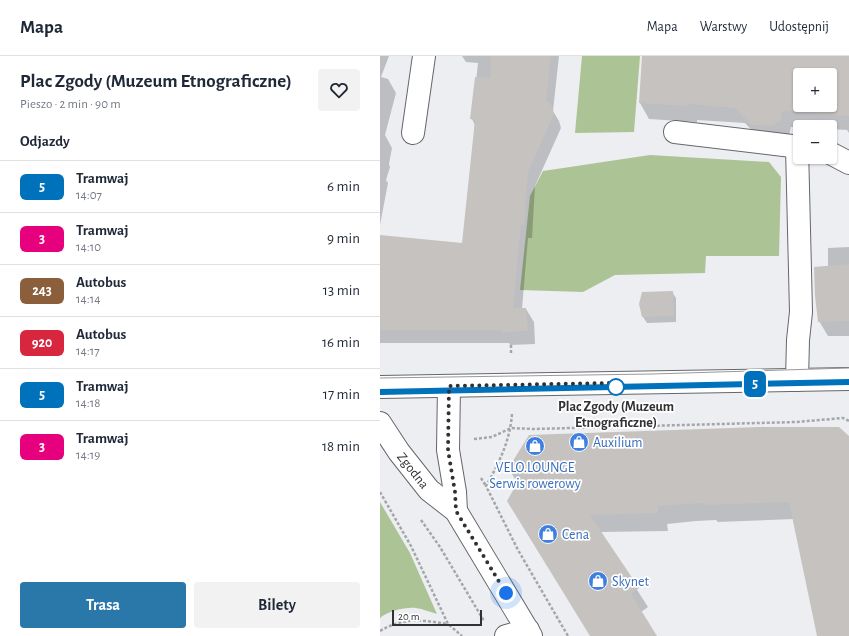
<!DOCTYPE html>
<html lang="pl">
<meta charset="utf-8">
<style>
body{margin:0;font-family:"Alegreya Sans",sans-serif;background:#f2f2f3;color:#1f2937;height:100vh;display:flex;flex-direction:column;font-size:15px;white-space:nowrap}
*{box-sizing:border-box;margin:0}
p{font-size:13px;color:#747a83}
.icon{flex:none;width:22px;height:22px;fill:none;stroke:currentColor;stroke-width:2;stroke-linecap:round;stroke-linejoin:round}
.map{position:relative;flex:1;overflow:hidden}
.sheet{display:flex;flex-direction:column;background:#fff;width:380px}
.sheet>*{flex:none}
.badge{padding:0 8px;border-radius:6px;font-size:14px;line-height:26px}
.buttons{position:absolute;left:413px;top:12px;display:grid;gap:8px}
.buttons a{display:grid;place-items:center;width:44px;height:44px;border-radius:4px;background:#fff;box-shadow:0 1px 3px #0004;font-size:20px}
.scale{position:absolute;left:12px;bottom:10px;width:90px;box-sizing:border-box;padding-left:4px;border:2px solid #313133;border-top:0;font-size:11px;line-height:14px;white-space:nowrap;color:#313133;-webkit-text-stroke:3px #fff;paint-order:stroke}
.you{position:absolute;width:20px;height:20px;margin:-10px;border:3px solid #fff;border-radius:50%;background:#1a73e8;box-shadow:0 0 0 6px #1a73e833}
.map>.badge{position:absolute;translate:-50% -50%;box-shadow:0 0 0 2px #fff}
h2{padding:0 20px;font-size:15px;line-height:36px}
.round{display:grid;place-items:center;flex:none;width:42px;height:42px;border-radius:4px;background:#f2f2f3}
.head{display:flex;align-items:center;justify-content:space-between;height:68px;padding:0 20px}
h1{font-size:19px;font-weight:600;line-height:30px}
.action{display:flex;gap:8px;margin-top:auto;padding:8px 20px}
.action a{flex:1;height:46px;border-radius:4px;background:#2a77aa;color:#fff;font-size:16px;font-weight:600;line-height:46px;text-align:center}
.action a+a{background:#f2f2f3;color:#1f2937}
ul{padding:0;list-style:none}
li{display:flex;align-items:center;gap:12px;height:52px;padding:0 20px;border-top:1px solid #e0e1e3}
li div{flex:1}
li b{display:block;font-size:15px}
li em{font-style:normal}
li .badge{min-width:44px;font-weight:700;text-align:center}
header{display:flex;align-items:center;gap:24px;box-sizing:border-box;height:56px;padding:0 20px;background:#fff;border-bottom:1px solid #e0e1e3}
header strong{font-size:19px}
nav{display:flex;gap:22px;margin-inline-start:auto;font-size:14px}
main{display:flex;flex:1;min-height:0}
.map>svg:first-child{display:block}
.green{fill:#acc495}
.shadow{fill:#0003;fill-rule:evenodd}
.building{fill:#c6c2bf;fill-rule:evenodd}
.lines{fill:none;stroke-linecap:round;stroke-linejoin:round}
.minor-casing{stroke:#65676a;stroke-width:24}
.major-casing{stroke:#65676a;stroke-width:24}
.path{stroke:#a5a6a9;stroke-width:2.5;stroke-dasharray:3 2;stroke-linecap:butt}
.minor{stroke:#fff;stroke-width:22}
.major{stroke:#fff;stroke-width:22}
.tram{stroke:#98999c;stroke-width:1}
.line-casing{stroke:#fff;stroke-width:9}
.line{stroke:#0072bc;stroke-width:6}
.walk{stroke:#313133;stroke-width:4;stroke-dasharray:0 7.2}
.stop-dot{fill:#fff;stroke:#0072bc;stroke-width:2}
.labels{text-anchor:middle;stroke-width:3.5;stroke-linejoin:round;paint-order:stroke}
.stop-label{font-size:14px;font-weight:bold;fill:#313133;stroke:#fff}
.shop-label{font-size:14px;fill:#366cbe;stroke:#fff;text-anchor:start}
.street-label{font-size:14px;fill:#313133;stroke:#fff}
</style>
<header>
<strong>Mapa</strong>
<nav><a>Mapa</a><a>Warstwy</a><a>Udostępnij</a></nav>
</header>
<main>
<section class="sheet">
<div class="head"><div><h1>Plac Zgody (Muzeum Etnograficzne)</h1><p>Pieszo · 2 min · 90 m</p></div><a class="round"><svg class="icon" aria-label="heart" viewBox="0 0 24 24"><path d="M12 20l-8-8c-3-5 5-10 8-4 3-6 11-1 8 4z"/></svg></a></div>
<h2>Odjazdy</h2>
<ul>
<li><span class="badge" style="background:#0072bc;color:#fff">5</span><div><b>Tramwaj</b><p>14:07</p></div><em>6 min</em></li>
<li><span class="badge" style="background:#e6007e;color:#fff">3</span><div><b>Tramwaj</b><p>14:10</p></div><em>9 min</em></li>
<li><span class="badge" style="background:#8b5e3c;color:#fff">243</span><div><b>Autobus</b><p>14:14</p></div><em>13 min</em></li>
<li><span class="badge" style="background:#d7263d;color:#fff">920</span><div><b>Autobus</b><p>14:17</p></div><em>16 min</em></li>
<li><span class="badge" style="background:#0072bc;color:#fff">5</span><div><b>Tramwaj</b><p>14:18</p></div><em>17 min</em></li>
<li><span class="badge" style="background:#e6007e;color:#fff">3</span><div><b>Tramwaj</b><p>14:19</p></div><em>18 min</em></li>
</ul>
<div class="action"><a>Trasa</a><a>Bilety</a></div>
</section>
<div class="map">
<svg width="469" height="580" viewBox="0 0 469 580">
<rect width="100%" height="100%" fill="#eceef2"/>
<g class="green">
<path d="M 202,0 L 260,0 L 254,76 L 195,77 Z"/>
<path d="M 270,99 L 389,106 L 401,121 L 399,200 L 326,200 L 325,217 L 235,219 L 203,236 L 140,234 L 150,140 L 163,115 Z"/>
<path d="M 0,446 L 30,497 L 57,558 C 50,556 43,553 36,552 C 25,551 8,555 0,562 Z"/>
</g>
<g class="shadow">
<path d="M 0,0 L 9,0 L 1,21 L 8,23 L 16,37 L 5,79 L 12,92 L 9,108 L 10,111 L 6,124 L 8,127 L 0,169 Z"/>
<path d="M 82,0 L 179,0 L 173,55 L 179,65 L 181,72 L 155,130 L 152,182 L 148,182 L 142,253 L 146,253 L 154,266 L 155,288 L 130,289 L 129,287 L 0,287 L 0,180 L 83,188 L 95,69 L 92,63 L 98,7 L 86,6 Z"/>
<path d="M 263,0 L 469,0 L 469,77 L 467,74 L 450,73 L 450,71 L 411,71 L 409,80 L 381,84 L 365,67 L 317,64 L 317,66 L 269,63 L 260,47 ZM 420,19 L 450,19 L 450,49 L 420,49 Z"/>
<path d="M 469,191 L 469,280 L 448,280 L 439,265 L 448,210 L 448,192 Z"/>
<path d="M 292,236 L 296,242 L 296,266 L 267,267 L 263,261 L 260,248 Z"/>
<path d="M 469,381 L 469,580 L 438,580 L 414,463 L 338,466 L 336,464 L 316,465 L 287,468 L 288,475 L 220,476 L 268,551 L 261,556 L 276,580 L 211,580 L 128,445 L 138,428 L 129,413 Z"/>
</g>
<g class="building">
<path d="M 111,0 L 171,0 L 166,45 L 172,50 L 174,58 L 148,116 L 144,169 L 141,169 L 133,252 L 146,252 L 148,275 L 122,276 L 122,274 L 0,274 L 0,179 L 82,187 L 95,64 L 90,63 L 95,21 L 110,22 Z"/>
<path d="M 262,0 L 469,0 L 469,60 L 402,55 L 401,64 L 393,70 L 371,69 L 355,52 L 308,48 L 308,50 L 259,47 ZM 420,19 L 450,19 L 450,49 L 420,49 Z"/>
<path d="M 469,208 L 469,265 L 438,266 L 435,240 L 434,211 Z"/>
<path d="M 293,235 L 294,260 L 262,261 L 259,248 L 262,236 Z"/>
<path d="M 380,371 L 459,371 L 469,380 L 469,580 L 437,580 L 409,446 L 327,449 L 325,447 L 305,448 L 278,450 L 278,457 L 210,459 L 259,532 L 251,538 L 277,580 L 210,580 L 127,445 L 141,420 L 128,413 L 149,379 Z"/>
</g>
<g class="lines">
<g class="minor-casing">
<g id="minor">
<path d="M 295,76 L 420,91"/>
<path d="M 33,77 L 44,0"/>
<path d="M 417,91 L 421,256 L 418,284 L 417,324"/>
<path d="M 450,97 L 469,107"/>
<path d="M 69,330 L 68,394 L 75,436 L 76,455"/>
<path id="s1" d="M 0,367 L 19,396 L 49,434 L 76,455 L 151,580"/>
<path d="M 126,580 L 148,574"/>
</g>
</g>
<g class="major-casing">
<path id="major" d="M 0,331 L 469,323"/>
</g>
<g class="path">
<path d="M 131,297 L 131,287"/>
<path d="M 132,358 C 130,385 119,407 106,430 L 138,494 L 188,580"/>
<path d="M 94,383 L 112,381 L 131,372 L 154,373 L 416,366 L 463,362 L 469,365"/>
<path d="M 101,422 L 106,430"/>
<path d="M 0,436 L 31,490 L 68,568 L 82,580"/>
<path d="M 41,464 L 60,491 L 104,565"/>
<path d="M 0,575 C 24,561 41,564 68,568"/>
</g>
<use href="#minor" class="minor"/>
<use href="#major" class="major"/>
<g class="tram">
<path d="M 0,322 L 272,318 L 469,312"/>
<path d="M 0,336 L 469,326"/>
</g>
</g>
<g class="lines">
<g class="line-casing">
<path id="line" d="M 0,336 L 469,326"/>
</g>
<use href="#line" class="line"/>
<path class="walk" d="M 126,537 L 76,455 L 75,436 L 68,394 L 69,330 L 230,327 L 236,331"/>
</g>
<defs>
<g id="shop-disc" transform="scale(1)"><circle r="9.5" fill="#3f7fe0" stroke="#fff"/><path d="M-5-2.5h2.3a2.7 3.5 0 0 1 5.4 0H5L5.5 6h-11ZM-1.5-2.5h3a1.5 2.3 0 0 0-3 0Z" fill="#fff"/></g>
</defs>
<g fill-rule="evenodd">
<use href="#shop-disc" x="199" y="386"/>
<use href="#shop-disc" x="155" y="390"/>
<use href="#shop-disc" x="168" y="478"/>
<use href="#shop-disc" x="218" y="525"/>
</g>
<circle class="stop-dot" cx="236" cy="331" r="8"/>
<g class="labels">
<g class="stop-label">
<text x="236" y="355">Plac Zgody (Muzeum<tspan x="236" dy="16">Etnograficzne)</tspan></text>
</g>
<g class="shop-label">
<text x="213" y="391">Auxilium</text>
<text x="155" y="416" text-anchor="middle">VELO.LOUNGE<tspan x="155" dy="16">Serwis rowerowy</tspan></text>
<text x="182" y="483">Cena</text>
<text x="232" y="530">Skynet</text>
</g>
<g class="street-label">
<text dy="5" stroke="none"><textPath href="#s1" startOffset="58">Zgodna</textPath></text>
</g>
</g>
</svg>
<div class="buttons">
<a>+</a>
<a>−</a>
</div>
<div class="scale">20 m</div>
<div class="you" style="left:126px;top:537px"></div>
<b class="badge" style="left:375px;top:328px;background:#0072bc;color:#fff">5</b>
</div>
</main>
